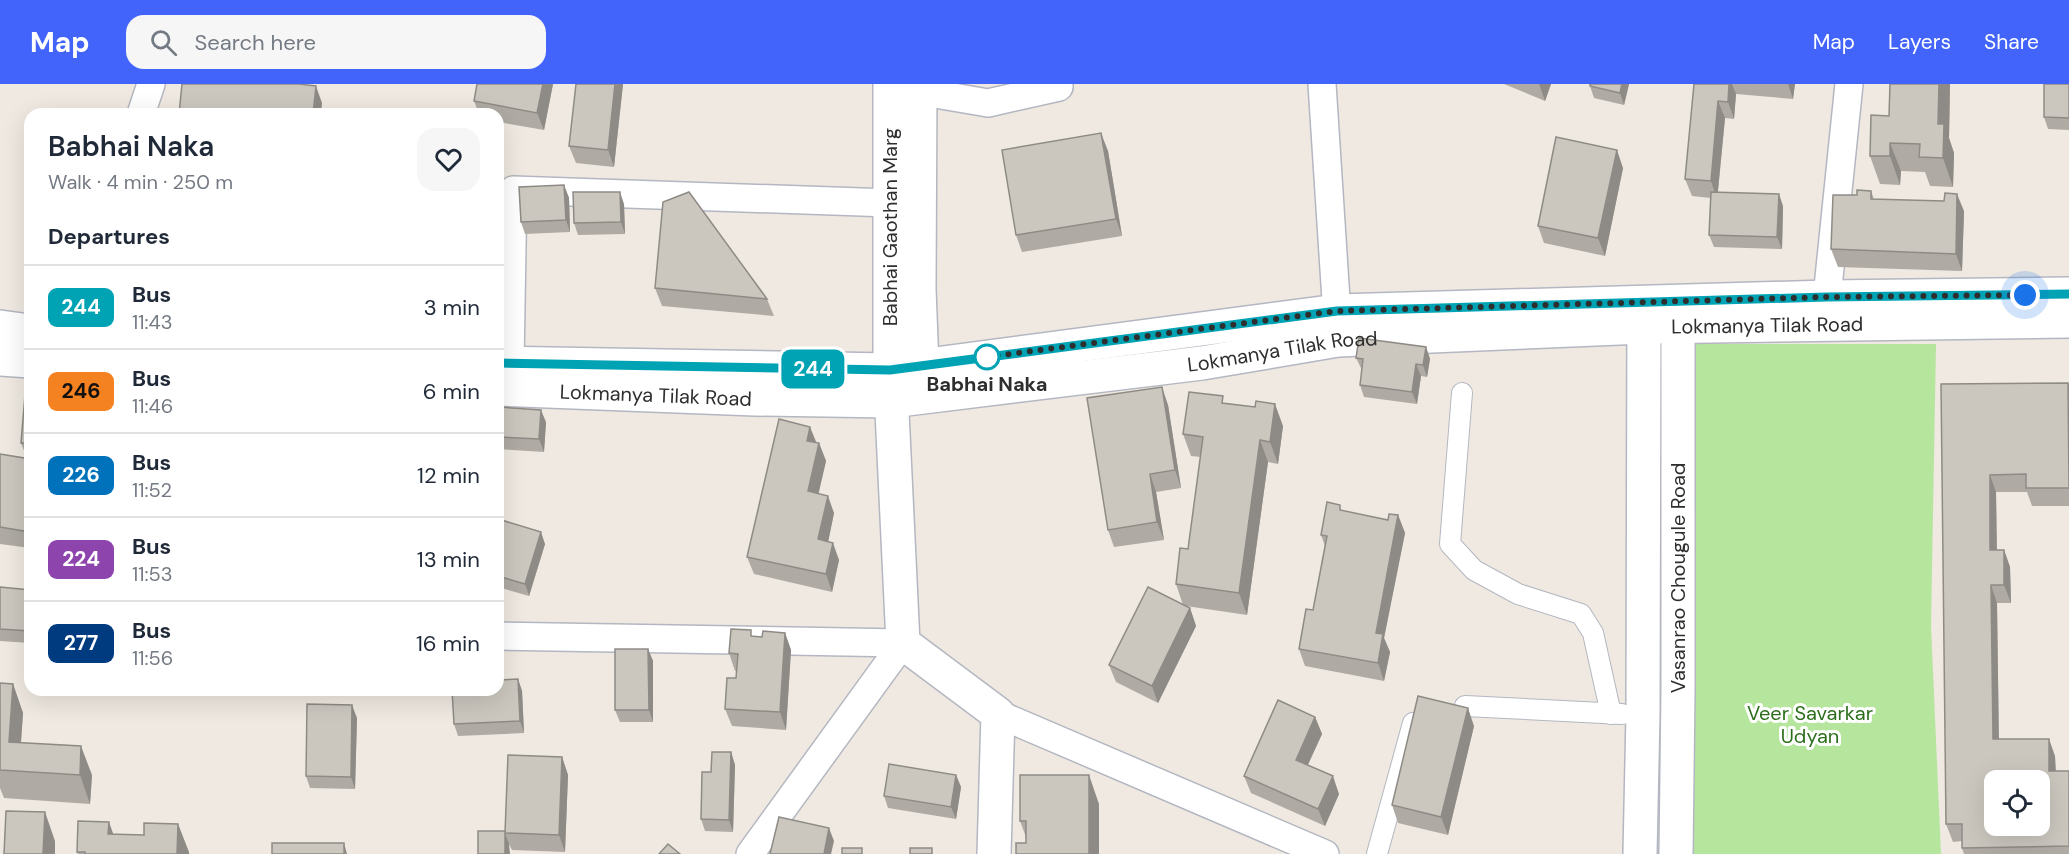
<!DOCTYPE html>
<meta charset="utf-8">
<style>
body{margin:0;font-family:"DM Sans",sans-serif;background:#f6f6f7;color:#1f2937;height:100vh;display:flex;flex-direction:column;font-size:22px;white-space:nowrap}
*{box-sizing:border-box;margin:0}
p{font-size:20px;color:#747a83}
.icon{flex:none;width:33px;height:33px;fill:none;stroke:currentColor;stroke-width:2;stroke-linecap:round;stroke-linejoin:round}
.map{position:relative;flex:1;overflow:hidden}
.side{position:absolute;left:24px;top:24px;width:480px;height:588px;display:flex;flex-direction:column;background:#fff;border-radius:18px;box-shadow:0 6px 24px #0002}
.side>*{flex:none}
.badge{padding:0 12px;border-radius:9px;font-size:21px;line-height:39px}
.controls{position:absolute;left:1984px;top:686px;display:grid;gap:12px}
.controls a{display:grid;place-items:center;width:66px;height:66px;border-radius:12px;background:#fff;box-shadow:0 6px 24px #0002;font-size:30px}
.you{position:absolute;width:30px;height:30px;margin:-15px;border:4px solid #fff;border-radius:50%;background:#1a73e8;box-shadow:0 0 0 9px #1a73e833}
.map>.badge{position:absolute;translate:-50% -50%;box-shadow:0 0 0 3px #fff}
h2{padding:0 24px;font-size:22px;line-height:54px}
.round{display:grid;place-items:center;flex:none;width:63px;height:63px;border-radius:18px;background:#f6f6f7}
.headline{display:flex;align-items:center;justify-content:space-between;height:102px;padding:0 24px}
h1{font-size:28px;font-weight:600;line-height:45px}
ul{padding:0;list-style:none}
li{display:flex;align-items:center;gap:18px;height:84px;padding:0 24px;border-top:2px solid #e0e1e3}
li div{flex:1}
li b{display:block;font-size:22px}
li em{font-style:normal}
li .badge{min-width:66px;font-weight:700;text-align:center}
header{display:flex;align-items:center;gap:36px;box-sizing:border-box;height:84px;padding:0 30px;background:#4264fb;color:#fff}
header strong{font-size:28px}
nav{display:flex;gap:33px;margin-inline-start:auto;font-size:21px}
.search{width:420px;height:54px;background:#f6f6f7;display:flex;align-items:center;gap:15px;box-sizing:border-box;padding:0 21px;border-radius:18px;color:#747a83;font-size:22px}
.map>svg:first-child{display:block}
.green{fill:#b6e59e}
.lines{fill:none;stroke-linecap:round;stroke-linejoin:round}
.pedestrian-casing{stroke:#b4b7c1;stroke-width:22}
.minor-casing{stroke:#b4b7c1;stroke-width:30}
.tertiary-casing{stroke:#b4b7c1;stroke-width:36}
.secondary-casing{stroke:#b4b7c1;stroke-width:36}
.pedestrian{stroke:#fff;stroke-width:20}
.minor{stroke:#fff;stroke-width:27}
.tertiary{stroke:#fff;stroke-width:33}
.secondary{stroke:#fff;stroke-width:33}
.wall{fill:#afaba4;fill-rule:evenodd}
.shaded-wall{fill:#8e8b86}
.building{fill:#cbc7bf;stroke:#8e8b86;stroke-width:1.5;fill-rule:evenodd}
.line-casing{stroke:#fff;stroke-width:14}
.line{stroke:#00a3b4;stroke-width:9}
.walk{stroke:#2e2e2e;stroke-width:6;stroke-dasharray:0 10.8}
.stop-dot{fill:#fff;stroke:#00a3b4;stroke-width:3}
.labels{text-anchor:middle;stroke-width:6;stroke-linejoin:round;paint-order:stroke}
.street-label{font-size:20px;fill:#2e2e2e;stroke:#fff}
.stop-label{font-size:20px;font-weight:bold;fill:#2e2e2e;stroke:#fff}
.park-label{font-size:20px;fill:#2c6e1b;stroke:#fff}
</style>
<header>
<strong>Map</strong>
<div class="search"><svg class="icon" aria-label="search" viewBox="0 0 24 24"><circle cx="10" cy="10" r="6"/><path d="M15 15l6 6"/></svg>Search here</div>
<nav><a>Map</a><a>Layers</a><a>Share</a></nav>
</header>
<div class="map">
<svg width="2069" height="770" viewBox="0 0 2069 770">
<rect width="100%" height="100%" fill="#efe9e1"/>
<path class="green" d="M 1686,260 L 1936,260 L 1931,542 L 1941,770 L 1684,770 Z"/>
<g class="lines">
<g class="pedestrian-casing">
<g id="pedestrian">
<path d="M 1462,309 L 1450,460 L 1474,486 L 1518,510 L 1581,530 L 1593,549 L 1611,630"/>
<path d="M 1465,622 L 1622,630"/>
<path d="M 1377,770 L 1413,639"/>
</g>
</g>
<g class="minor-casing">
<g id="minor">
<path d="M 1322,0 L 1338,247"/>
<path d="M 900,4 L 988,19 L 1059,3 L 1059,0"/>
<path d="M 141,30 L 151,0"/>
<path d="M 1827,213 L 1849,0"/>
<path d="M 510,279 L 513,106 L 890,119"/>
<path d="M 498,552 L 903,559"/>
<path d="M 998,630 L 1325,770"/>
<path d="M 750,770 L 903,559"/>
</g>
</g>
<g class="tertiary-casing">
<g id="tertiary">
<path d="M 890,0 L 890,286 L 903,559 L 998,630 L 994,770"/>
<path d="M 903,303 L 922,282 L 919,205 L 920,0"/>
<path d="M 1640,770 L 1643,630 L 1644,220"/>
<path id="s1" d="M 1676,770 L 1678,606 L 1678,219"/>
</g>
</g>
<g class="secondary-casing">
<g id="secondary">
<path d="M 0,243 L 30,247"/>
<path d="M 0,275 L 30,277"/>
<path d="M 498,279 L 890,286 L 1337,227 L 1827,213 L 2069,210"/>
<path id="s2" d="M 498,305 L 755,315 L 891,317 L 1202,279 L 1338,256 L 1644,243 L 2069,237"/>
</g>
</g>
<use href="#pedestrian" class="pedestrian"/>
<use href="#minor" class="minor"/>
<use href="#tertiary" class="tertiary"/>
<use href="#secondary" class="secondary"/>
</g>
<g class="wall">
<path d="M 553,0 L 544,46 L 498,38 L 498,30 L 479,30 L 474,17 Z"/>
<path d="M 623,0 L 614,83 L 576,79 L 569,62 Z"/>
<path d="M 1504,0 L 1551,0 L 1545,17 Z"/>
<path d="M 1590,0 L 1629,0 L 1624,21 L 1594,14 L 1590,2 Z"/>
<path d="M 1694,0 L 1795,0 L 1793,15 L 1736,10 L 1734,35 L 1725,34 L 1718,108 L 1783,122 L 1782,165 L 1714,163 L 1709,151 L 1711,114 L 1692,112 L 1685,95 Z"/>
<path d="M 1890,0 L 1950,0 L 1949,54 L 1954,69 L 1953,103 L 1930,102 L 1925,88 L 1901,87 L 1900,101 L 1880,100 L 1870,72 L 1889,32 Z"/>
<path d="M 2069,0 L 2069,46 L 2048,45 L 2044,33 Z"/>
<path d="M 1108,67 L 1122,152 L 1022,168 L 1016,151 Z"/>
<path d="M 1623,84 L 1605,172 L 1544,159 L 1538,142 Z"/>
<path d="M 564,101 L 569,114 L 570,148 L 525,150 L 521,138 Z"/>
<path d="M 1871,107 L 1874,115 L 1964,127 L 1962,187 L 1838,183 L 1831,165 L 1857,111 Z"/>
<path d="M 624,120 L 625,150 L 578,151 L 574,139 Z"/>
<path d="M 655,204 L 767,215 L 774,232 L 662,222 Z"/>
<path d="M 1426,263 L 1430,275 L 1427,293 L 1421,292 L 1417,320 L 1364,313 L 1360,301 L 1362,286 L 1356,274 Z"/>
<path d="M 1941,300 L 2069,300 L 2069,422 L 2032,422 L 2027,408 L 1996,408 L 1997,466 L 2004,466 L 2010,483 L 2011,519 L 1997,519 L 1999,655 L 2055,672 L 2056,687 L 2069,687 L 2069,770 L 1964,770 L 1962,764 L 1962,757 L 1953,758 L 1946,740 ZM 1995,696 L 2040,696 L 2040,741 L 1993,730 Z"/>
<path d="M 30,311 L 30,464 L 0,460 L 0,370 L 27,374 L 21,359 Z"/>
<path d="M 1225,319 L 1283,342 L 1278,380 L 1268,378 L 1247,531 L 1186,522 L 1190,524 L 1196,542 L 1158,619 L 1116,598 L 1109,581 L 1183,521 L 1176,500 L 1188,465 L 1201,373 L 1191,372 L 1183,350 Z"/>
<path d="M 1168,321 L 1181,404 L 1156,408 L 1164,456 L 1114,463 L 1108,446 Z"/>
<path d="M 498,323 L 546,338 L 544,368 L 498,365 Z"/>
<path d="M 816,359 L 819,359 L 826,377 L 818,410 L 834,429 L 828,458 L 839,476 L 832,508 L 754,490 L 747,473 Z"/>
<path d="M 1343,427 L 1388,436 L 1398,431 L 1405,449 L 1384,554 L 1390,568 L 1384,597 L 1305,582 L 1299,565 L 1313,526 L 1325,462 L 1321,451 Z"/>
<path d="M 498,435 L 545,460 L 529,512 L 498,503 Z"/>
<path d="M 0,503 L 30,506 L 30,559 L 0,557 Z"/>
<path d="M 785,549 L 791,566 L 786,646 L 732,642 L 725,625 L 736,594 L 737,587 L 735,587 L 729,569 L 753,552 L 762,553 Z"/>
<path d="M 648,565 L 653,577 L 653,638 L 620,638 L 615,626 Z"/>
<path d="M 518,595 L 522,607 L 524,649 L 458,652 L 454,640 Z"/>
<path d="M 0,599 L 13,600 L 23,629 L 21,658 L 92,691 L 90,720 L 4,714 L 0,704 Z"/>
<path d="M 1315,633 L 1322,650 L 1308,681 L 1339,710 L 1325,742 L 1251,709 L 1244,692 Z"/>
<path d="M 357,634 L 355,705 L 310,704 L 306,692 Z"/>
<path d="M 1474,642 L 1448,751 L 1398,739 L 1392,721 Z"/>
<path d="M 731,668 L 735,681 L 733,748 L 705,747 L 701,735 Z"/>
<path d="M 562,673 L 568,691 L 565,768 L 512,766 L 509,760 L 478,770 L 505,747 Z"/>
<path d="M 956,691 L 961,703 L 956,735 L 888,724 L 884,712 Z"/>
<path d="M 1099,720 L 1099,770 L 1026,759 L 1026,753 L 1020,737 Z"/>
<path d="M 178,740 L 189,770 L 78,770 L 77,768 L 113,750 L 144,751 Z"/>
</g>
<g class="shaded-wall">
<path d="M 543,0 L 553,0 L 544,46 L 537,29 Z"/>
<path d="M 615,0 L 623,0 L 614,83 L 608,66 Z"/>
<path d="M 1539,0 L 1551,0 L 1545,17 Z"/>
<path d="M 1622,0 L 1629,0 L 1624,21 L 1620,9 Z"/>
<path d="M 1729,0 L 1732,0 L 1736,10 L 1734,35 L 1728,18 Z"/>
<path d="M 1788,0 L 1795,0 L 1793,15 Z"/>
<path d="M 1939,0 L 1950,0 L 1949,54 L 1954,69 L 1953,103 L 1943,74 L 1938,40 Z"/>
<path d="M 316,2 L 322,19 L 321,30 L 313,30 Z"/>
<path d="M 1718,17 L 1725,34 L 1717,115 L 1711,97 Z"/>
<path d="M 1101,49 L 1108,67 L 1122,152 L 1116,135 Z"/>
<path d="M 1890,59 L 1901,87 L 1900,101 L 1890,72 Z"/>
<path d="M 1617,66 L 1623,84 L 1605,172 L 1598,154 Z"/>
<path d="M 564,101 L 569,114 L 570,148 L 566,136 Z"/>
<path d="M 620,108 L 624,120 L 625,150 L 621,138 Z"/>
<path d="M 1779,110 L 1783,122 L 1782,165 L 1777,153 Z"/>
<path d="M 1957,110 L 1964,127 L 1962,187 L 1956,170 Z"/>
<path d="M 1426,263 L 1430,275 L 1427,293 L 1423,281 Z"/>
<path d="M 1416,280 L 1421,292 L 1417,320 L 1412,308 Z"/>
<path d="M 1162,303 L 1168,321 L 1181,404 L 1175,386 Z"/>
<path d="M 1275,320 L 1283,342 L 1278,380 L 1270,358 Z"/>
<path d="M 541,326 L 546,338 L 544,368 L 539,355 Z"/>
<path d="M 810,343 L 817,360 L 807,357 Z"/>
<path d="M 1260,356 L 1268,378 L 1247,531 L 1239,509 Z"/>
<path d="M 819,359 L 826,377 L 815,425 L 808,407 Z"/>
<path d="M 1150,390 L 1156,408 L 1164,456 L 1157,438 Z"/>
<path d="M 1990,391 L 1996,408 L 1997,484 L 1990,466 Z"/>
<path d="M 828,412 L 834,429 L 825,473 L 818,455 Z"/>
<path d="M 1398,431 L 1405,449 L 1384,554 L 1390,568 L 1384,597 L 1378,579 L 1376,549 Z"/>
<path d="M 541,448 L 545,460 L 529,512 L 525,500 Z"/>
<path d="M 833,459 L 839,476 L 832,508 L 826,490 Z"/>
<path d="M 2004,466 L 2010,483 L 2011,519 L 2004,501 Z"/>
<path d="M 1991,501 L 1997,519 L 1999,673 L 1993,655 Z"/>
<path d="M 1190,524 L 1196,542 L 1158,619 L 1152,602 Z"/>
<path d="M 785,549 L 791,566 L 786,646 L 780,628 Z"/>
<path d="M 648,565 L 653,577 L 653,638 L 649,626 Z"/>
<path d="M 518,595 L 522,607 L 524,649 L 520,637 Z"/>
<path d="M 13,600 L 23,629 L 19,686 L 9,658 Z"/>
<path d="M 352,621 L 357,634 L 355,705 L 351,693 Z"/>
<path d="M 1468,624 L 1474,642 L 1448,751 L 1441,733 Z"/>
<path d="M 1315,633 L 1322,650 L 1302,693 L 1296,676 Z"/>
<path d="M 2049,655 L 2055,672 L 2056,705 L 2049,687 Z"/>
<path d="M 81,662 L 92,691 L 90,720 L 80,691 Z"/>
<path d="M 731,668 L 735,681 L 733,748 L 729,736 Z"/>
<path d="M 562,673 L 568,691 L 565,768 L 559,751 Z"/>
<path d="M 956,691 L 961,703 L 956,735 L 951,723 Z"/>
<path d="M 1089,691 L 1099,720 L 1099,770 L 1089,770 Z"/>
<path d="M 1333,692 L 1339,710 L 1325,742 L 1318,725 Z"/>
<path d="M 1987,695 L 1994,712 L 1993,747 L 1987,730 Z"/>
<path d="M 45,728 L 55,757 L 55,770 L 43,770 Z"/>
<path d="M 109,738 L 119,766 L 108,750 Z"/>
<path d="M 178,740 L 189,768 L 189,770 L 177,770 Z"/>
<path d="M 829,744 L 834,757 L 831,770 L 824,770 Z"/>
<path d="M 505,749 L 509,760 L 510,770 L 505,770 Z"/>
<path d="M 344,759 L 347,770 L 344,770 Z"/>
</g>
<g class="building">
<path d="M 182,0 L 299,0 L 316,2 L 313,30 L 179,30 Z"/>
<path d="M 477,0 L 543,0 L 537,29 L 474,17 Z"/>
<path d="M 576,0 L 615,0 L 608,66 L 569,62 Z"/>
<path d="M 1590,0 L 1622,0 L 1620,9 L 1590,2 Z"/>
<path d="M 1694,0 L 1729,0 L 1728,18 L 1718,17 L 1711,97 L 1685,95 Z"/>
<path d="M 1890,0 L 1939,0 L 1938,40 L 1944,40 L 1943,74 L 1919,73 L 1920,60 L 1890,59 L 1890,72 L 1870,72 L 1871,31 L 1889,32 Z"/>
<path d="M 2044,0 L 2069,0 L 2069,34 L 2044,33 Z"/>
<path d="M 1101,49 L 1116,135 L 1016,151 L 1002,66 Z"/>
<path d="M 1556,53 L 1617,66 L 1598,154 L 1538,142 Z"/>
<path d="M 564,101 L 566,136 L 521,138 L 519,103 Z"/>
<path d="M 1857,106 L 1871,107 L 1871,115 L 1944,117 L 1945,109 L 1957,110 L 1956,170 L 1831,165 L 1833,111 L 1857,111 Z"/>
<path d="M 573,108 L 620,108 L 621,138 L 574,139 Z"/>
<path d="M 689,108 L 767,215 L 655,204 L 663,118 Z"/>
<path d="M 1711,108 L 1779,110 L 1777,153 L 1709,151 Z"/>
<path d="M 1359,254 L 1426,263 L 1423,281 L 1416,280 L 1412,308 L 1360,301 L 1363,275 L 1356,274 Z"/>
<path d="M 2068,299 L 2069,404 L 2026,404 L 2026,390 L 1990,391 L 1990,466 L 2004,466 L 2004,501 L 1991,501 L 1993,655 L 2049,655 L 2049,687 L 2069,687 L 2069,762 L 1962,764 L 1962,740 L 1946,740 L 1941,300 ZM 1987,695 L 2034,695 L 2034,696 L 2040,696 L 2040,741 L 1995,741 L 1995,730 L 1987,730 Z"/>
<path d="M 1162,303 L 1175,386 L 1150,390 L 1157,438 L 1108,446 L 1087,314 Z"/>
<path d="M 1189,308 L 1223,312 L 1222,319 L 1255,323 L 1256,317 L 1275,320 L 1270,358 L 1260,356 L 1239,509 L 1176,500 L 1180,464 L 1188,465 L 1203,353 L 1183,350 Z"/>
<path d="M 25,311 L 30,311 L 30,359 L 21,359 Z"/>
<path d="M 498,323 L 541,326 L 539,355 L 498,353 Z"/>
<path d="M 779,335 L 810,343 L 807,357 L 819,359 L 808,407 L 828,412 L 818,455 L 833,459 L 826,490 L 747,473 Z"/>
<path d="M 0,370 L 30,375 L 30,448 L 0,443 Z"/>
<path d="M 1327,418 L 1340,421 L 1340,426 L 1388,436 L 1389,430 L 1398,431 L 1376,549 L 1383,550 L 1378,579 L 1299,565 L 1306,525 L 1313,526 L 1327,452 L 1321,451 Z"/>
<path d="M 498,435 L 541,448 L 525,500 L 498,492 Z"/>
<path d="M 0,503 L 30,506 L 30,547 L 0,545 Z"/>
<path d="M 1148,503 L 1190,524 L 1152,602 L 1109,581 Z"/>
<path d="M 731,545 L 751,546 L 751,552 L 762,553 L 763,547 L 785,549 L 780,628 L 725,625 L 727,594 L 736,594 L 738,570 L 729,569 Z"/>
<path d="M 615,565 L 648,565 L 649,626 L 615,626 Z"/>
<path d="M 518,595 L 520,637 L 454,640 L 452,606 L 498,606 L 498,596 Z"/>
<path d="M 0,599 L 13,600 L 9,658 L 81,662 L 80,691 L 0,686 Z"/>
<path d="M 1418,612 L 1468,624 L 1441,733 L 1392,721 Z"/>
<path d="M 1278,616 L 1315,633 L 1296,676 L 1333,692 L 1318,725 L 1244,692 Z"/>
<path d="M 307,620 L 352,621 L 351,693 L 306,692 Z"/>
<path d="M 712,668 L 731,668 L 729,736 L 701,735 L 702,688 L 711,688 Z"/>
<path d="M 508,671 L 562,673 L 559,751 L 505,749 Z"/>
<path d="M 889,680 L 956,691 L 951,723 L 884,712 Z"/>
<path d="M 1020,691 L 1089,691 L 1089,770 L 1016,770 L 1016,759 L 1026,759 L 1026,737 L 1020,737 Z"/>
<path d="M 6,727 L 45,728 L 43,770 L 4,770 Z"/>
<path d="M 779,733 L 829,744 L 824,770 L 770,770 Z"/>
<path d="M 78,737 L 109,738 L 108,750 L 144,751 L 144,739 L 178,740 L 177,770 L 85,770 L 85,768 L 77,768 Z"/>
<rect x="478" y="747" width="27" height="23"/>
<rect x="272" y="759" width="72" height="11"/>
<path d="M 668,760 L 680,770 L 659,770 Z"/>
<rect x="842" y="764" width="20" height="6"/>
<rect x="910" y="764" width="22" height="6"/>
</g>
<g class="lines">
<g class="line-casing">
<path id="line" d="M 498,279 L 890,286 L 1337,227 L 1827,213 L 2069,210"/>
</g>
<use href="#line" class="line"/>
<path class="walk" d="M 987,273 L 1337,227 L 1827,213 L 2025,211"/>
</g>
<circle class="stop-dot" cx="987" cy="273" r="12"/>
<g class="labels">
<g class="street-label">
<text transform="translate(890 143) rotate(-90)" y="7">Babhai Gaothan Marg</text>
<text dy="7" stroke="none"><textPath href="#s2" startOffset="1274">Lokmanya Tilak Road</textPath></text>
<text dy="7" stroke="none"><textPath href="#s2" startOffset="788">Lokmanya Tilak Road</textPath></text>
<text dy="7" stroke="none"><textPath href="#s2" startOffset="158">Lokmanya Tilak Road</textPath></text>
<text dy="7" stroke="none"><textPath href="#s1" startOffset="276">Vasanrao Chougule Road</textPath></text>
</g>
<g class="stop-label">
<text x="987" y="307">Babhai Naka</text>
</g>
<g class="park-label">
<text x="1810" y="636">Veer Savarkar<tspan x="1810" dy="23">Udyan</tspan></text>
</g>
</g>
</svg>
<div class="controls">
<a><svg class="icon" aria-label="locate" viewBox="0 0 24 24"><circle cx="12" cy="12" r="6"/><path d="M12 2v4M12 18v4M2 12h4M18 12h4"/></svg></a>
</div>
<div class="you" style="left:2025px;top:211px"></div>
<b class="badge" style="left:813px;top:285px;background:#00a3b4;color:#fff">244</b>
<section class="side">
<div class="headline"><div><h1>Babhai Naka</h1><p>Walk · 4 min · 250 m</p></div><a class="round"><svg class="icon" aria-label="heart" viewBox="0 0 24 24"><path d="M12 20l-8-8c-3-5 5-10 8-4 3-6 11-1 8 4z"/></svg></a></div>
<h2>Departures</h2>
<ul>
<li><span class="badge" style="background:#00a3b4;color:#fff">244</span><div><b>Bus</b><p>11:43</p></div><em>3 min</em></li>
<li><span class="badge" style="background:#f58220;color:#111">246</span><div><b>Bus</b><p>11:46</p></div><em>6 min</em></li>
<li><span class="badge" style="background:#0072bc;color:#fff">226</span><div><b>Bus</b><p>11:52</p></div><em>12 min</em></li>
<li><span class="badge" style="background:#8e44ad;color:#fff">224</span><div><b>Bus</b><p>11:53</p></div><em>13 min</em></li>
<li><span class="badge" style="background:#003b80;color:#fff">277</span><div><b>Bus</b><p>11:56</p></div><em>16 min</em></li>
</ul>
</section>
</div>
